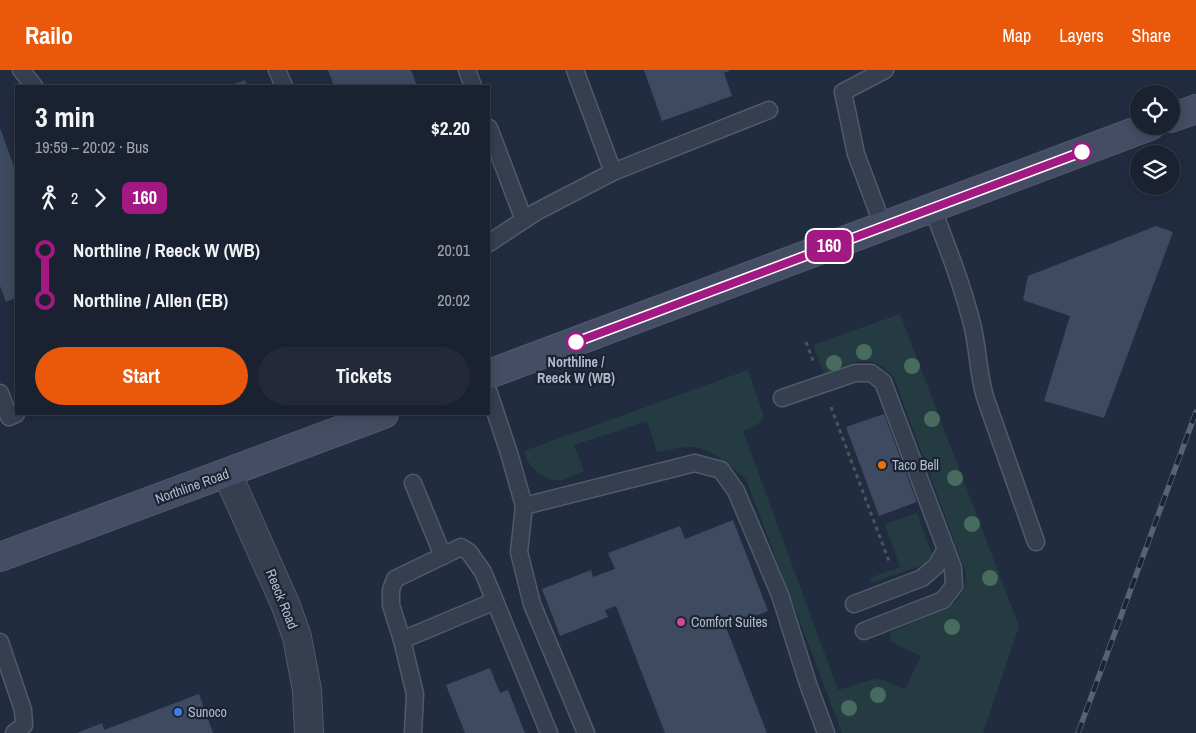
<!DOCTYPE html>
<meta charset="utf-8">
<style>
body{margin:0;font-family:"Archivo Narrow",sans-serif;background:#232938;color:#f1f3f6;height:100vh;display:flex;flex-direction:column;font-size:19px;white-space:nowrap}
*{box-sizing:border-box;margin:0}
p{font-size:16px;color:#9fa3ab}
.icon{flex:none;width:28px;height:28px;fill:none;stroke:currentColor;stroke-width:2;stroke-linecap:round;stroke-linejoin:round}
.map{position:relative;flex:1;overflow:hidden}
.sheet{position:absolute;left:15px;top:15px;width:475px;height:330px;display:flex;flex-direction:column;background:#1a2130;border-radius:0px;box-shadow:0 2px 12px #0003,0 0 0 1px #383e4c}
.sheet>*{flex:none}
.badge{padding:0 10px;border-radius:8px;font-size:18px;line-height:32px}
.buttons{position:absolute;left:1130px;top:15px;display:grid;gap:10px}
.buttons a{display:grid;place-items:center;width:50px;height:50px;border-radius:50%;background:#1a2130;box-shadow:0 2px 12px #0003,0 0 0 1px #383e4c;font-size:25px}
.map>.badge{position:absolute;translate:-50% -50%;box-shadow:0 0 0 2px #fff}
.legs{display:flex;align-items:center;gap:8px;height:55px;padding:0 20px;font-size:16px}
.legs p{margin-inline-start:auto}
.headline{display:flex;align-items:center;justify-content:space-between;height:85px;padding:0 20px}
h1{font-size:28px;font-weight:700;line-height:38px}
.action{display:flex;gap:10px;margin-top:auto;padding:10px 20px}
.action a{flex:1;height:58px;border-radius:30px;background:#ea580c;color:#fff;font-size:20px;font-weight:700;line-height:58px;text-align:center}
.action a+a{background:#232938;color:#f1f3f6}
ul{padding:0 20px;list-style:none}
li{display:flex;align-items:center;gap:18px;height:50px;font-size:19px}
li i{display:grid;place-items:center;width:8px;height:100%;margin:0 6px;background:currentColor}
li i::after{content:'';width:12px;height:12px;margin:-6px;border:4px solid;border-radius:50%;background:#1a2130}
li p{margin-inline-start:auto}
li:first-child i{background:linear-gradient(#0000 50%,currentColor 0)}
li:last-child i{background:linear-gradient(currentColor 50%,#0000 0)}
header{display:flex;align-items:center;gap:30px;box-sizing:border-box;height:70px;padding:0 25px;background:#ea580c;color:#fff}
header strong{font-size:24px}
nav{display:flex;gap:28px;margin-inline-start:auto;font-size:18px}
.map>svg:first-child{display:block}
.green{fill:#243c41}
.building{fill:#3d4a60}
.lines{fill:none;stroke-linecap:round;stroke-linejoin:round}
.service-casing{stroke:#515a6b;stroke-width:19}
.tertiary-casing{stroke:#515a6b;stroke-width:30}
.secondary-casing{stroke:#515a6b;stroke-width:30}
.path{stroke:#42595e;stroke-width:3;stroke-dasharray:4 4;stroke-linecap:butt}
.service{stroke:#363f50;stroke-width:16}
.tertiary{stroke:#363f50;stroke-width:28}
.secondary{stroke:#444d63;stroke-width:28}
.rail-casing{stroke:#586277;stroke-width:5.5}
.rail{stroke:#1b2435;stroke-width:4;stroke-dasharray:11;stroke-linecap:butt}
.tree{fill:#486b5f}
.line-1-casing{stroke:#fff;stroke-width:11}
.line-1{stroke:#a31984;stroke-width:8}
.stop-1-dot{fill:#fff;stroke:#a31984;stroke-width:2.5}
.food-dot{fill:#e8710a;stroke:#1b2435;stroke-width:2}
.hotel-dot{fill:#d1479c;stroke:#1b2435;stroke-width:2}
.shop-dot{fill:#3f7fe0;stroke:#1b2435;stroke-width:2}
.labels{text-anchor:middle;stroke-width:4.5;stroke-linejoin:round;paint-order:stroke}
.stop-label{font-size:14px;font-weight:bold;fill:#b2bacb;stroke:#1b2435}
.poi-label{font-size:14px;fill:#b2bacb;stroke:#1b2435;text-anchor:start}
.street-label{font-size:14px;fill:#b2bacb;stroke:#1b2435}
</style>
<header>
<strong>Railo</strong>
<nav><a>Map</a><a>Layers</a><a>Share</a></nav>
</header>
<div class="map">
<svg width="1196" height="663" viewBox="0 0 1196 663">
<rect width="100%" height="100%" fill="#222c40"/>
<g class="green">
<path d="M 900,244 L 1019,556 L 983,663 L 842,663 L 746,409 C 730,396 711,377 689,377 C 678,377 667,381 657,382 L 647,351 L 574,375 L 584,401 C 577,404 569,408 562,410 C 545,413 527,396 524,381 L 748,300 L 764,347 L 757,355 L 743,361 L 838,620 L 877,608 L 905,619 L 921,586 L 892,572 L 889,563 L 951,536 C 962,527 966,516 966,503 L 895,310 C 872,278 854,293 824,304 L 813,275 Z"/>
<path d="M 917,443 L 932,484 L 925,494 L 872,513 L 870,508 L 900,497 L 885,454 Z"/>
</g>
<g class="building">
<path d="M 328,0 L 411,0 L 417,16 L 334,16 Z"/>
<path d="M 644,0 L 731,0 L 724,3 L 732,26 L 662,51 Z"/>
<path d="M 245,10 L 247,16 L 229,16 Z"/>
<path d="M 0,58 L 16,102 L 16,228 L 6,232 L 0,216 Z"/>
<path d="M 1156,156 L 1173,162 L 1104,348 L 1044,331 L 1070,246 L 1023,230 L 1028,206 Z"/>
<path d="M 884,344 L 917,432 L 879,446 L 846,357 Z"/>
<path d="M 733,450 L 768,541 L 726,557 L 767,663 L 665,663 L 616,536 L 605,540 L 608,547 L 560,566 L 542,519 L 591,500 L 593,507 L 615,499 L 608,483 L 680,456 L 685,469 Z"/>
<path d="M 490,598 L 500,623 L 508,620 L 525,663 L 465,663 L 446,615 Z"/>
<path d="M 199,624 L 213,663 L 77,663 L 102,653 L 104,660 Z"/>
</g>
<g class="lines">
<g class="service-casing">
<g id="service">
<path d="M 21,0 L 34,16"/>
<path d="M 277,0 L 284,16"/>
<path d="M 467,0 L 473,16"/>
<path d="M 575,0 L 613,102"/>
<path d="M 489,58 L 524,150"/>
<path d="M 932,137 C 947,176 962,214 972,254 C 978,278 978,303 985,327 L 1036,472"/>
<path d="M 883,156 L 856,84 L 843,22 L 885,0"/>
<path d="M 489,173 L 536,142 L 613,102 L 769,40"/>
<path d="M 0,323 L 9,347 L 16,344"/>
<path d="M 489,323 L 509,383 L 524,436 L 519,482 L 532,534 L 586,663"/>
<path d="M 782,328 L 855,303 L 871,303 L 883,312 L 953,498 L 954,516 L 943,530 L 864,561"/>
<path d="M 413,413 L 443,486"/>
<path d="M 524,436 L 695,393 L 721,400 L 736,421 L 780,525 L 808,614 L 826,663"/>
<path d="M 854,534 L 922,508 L 936,496 L 946,479"/>
<path d="M 402,570 L 495,531"/>
<path d="M 0,572 L 23,640 L 24,655 L 14,663"/>
<path d="M 413,663 L 415,624 L 402,570 L 391,535 L 391,520 L 395,509 L 461,477 L 469,482 L 483,502 L 549,663"/>
</g>
</g>
<g class="tertiary-casing">
<path id="tertiary" d="M 227,403 L 286,536 L 297,567 L 307,620 L 309,663"/>
</g>
<g class="secondary-casing">
<g id="secondary">
<path d="M 1171,48 L 1196,39"/>
<path d="M 489,304 L 1150,56"/>
<path d="M 0,487 L 384,344"/>
</g>
</g>
<g class="path">
<path d="M 806,272 L 814,293"/>
<path d="M 831,337 L 890,494"/>
</g>
<use href="#service" class="service"/>
<use href="#tertiary" class="tertiary"/>
<use href="#secondary" class="secondary"/>
<g class="rail-casing">
<path id="rail" d="M 1078,663 L 1196,342"/>
</g>
<use href="#rail" class="rail"/>
</g>
<g class="tree">
<circle cx="864" cy="282" r="8"/>
<circle cx="834" cy="293" r="8"/>
<circle cx="912" cy="296" r="8"/>
<circle cx="932" cy="349" r="8"/>
<circle cx="955" cy="408" r="8"/>
<circle cx="972" cy="454" r="8"/>
<circle cx="990" cy="508" r="8"/>
<circle cx="952" cy="557" r="8"/>
<circle cx="878" cy="625" r="8"/>
<circle cx="849" cy="638" r="8"/>
</g>
<g class="lines">
<g class="line-1-casing">
<path id="line-1" d="M 576,272 L 1082,82"/>
</g>
<use href="#line-1" class="line-1"/>
</g>
<g class="stop-1-dot">
<circle cx="1082" cy="82" r="9"/>
<circle cx="576" cy="272" r="9"/>
</g>
<circle class="food-dot" cx="882" cy="395" r="5"/>
<circle class="hotel-dot" cx="681" cy="552" r="5"/>
<circle class="shop-dot" cx="178" cy="642" r="5"/>
<g class="labels">
<g class="stop-label">
<text x="576" y="297">Northline /<tspan x="576" dy="16">Reeck W (WB)</tspan></text>
</g>
<g class="poi-label">
<text x="892" y="400">Taco Bell</text>
<text x="691" y="557">Comfort Suites</text>
<text x="188" y="647">Sunoco</text>
</g>
<g class="street-label">
<text transform="translate(192 416) rotate(-20)" y="5">Northline Road</text>
<text transform="translate(282 529) rotate(68)" y="5">Reeck Road</text>
</g>
</g>
</svg>
<div class="buttons">
<a><svg class="icon" aria-label="locate" viewBox="0 0 24 24"><circle cx="12" cy="12" r="6"/><path d="M12 2v4M12 18v4M2 12h4M18 12h4"/></svg></a>
<a><svg class="icon" aria-label="layers" viewBox="0 0 24 24"><path d="M12 4l9 5-9 5-9-5zM3 14l9 5 9-5"/></svg></a>
</div>
<b class="badge" style="left:829px;top:176px;background:#a31984;color:#fff">160</b>
<section class="sheet">
<div class="headline"><div><h1>3 min</h1><p>19:59 – 20:02 · Bus</p></div><b>$2.20</b></div>
<div class="legs"><svg class="icon" aria-label="walk" viewBox="0 0 24 24"><circle cx="13" cy="4" r="2"/><path d="M13 8l-2 6 4 7M11 14l-3 7M7 12l3-4h3l4 4"/></svg>2<svg class="icon" aria-label="forward" viewBox="0 0 24 24"><path d="M9 5l7 7-7 7"/></svg><b class="badge" style="background:#a31984;color:#fff">160</b></div>
<ul>
<li><i style="color:#a31984"></i><b>Northline / Reeck W (WB)</b><p>20:01</p></li>
<li><i style="color:#a31984"></i><b>Northline / Allen (EB)</b><p>20:02</p></li>
</ul>
<div class="action"><a>Start</a><a>Tickets</a></div>
</section>
</div>
